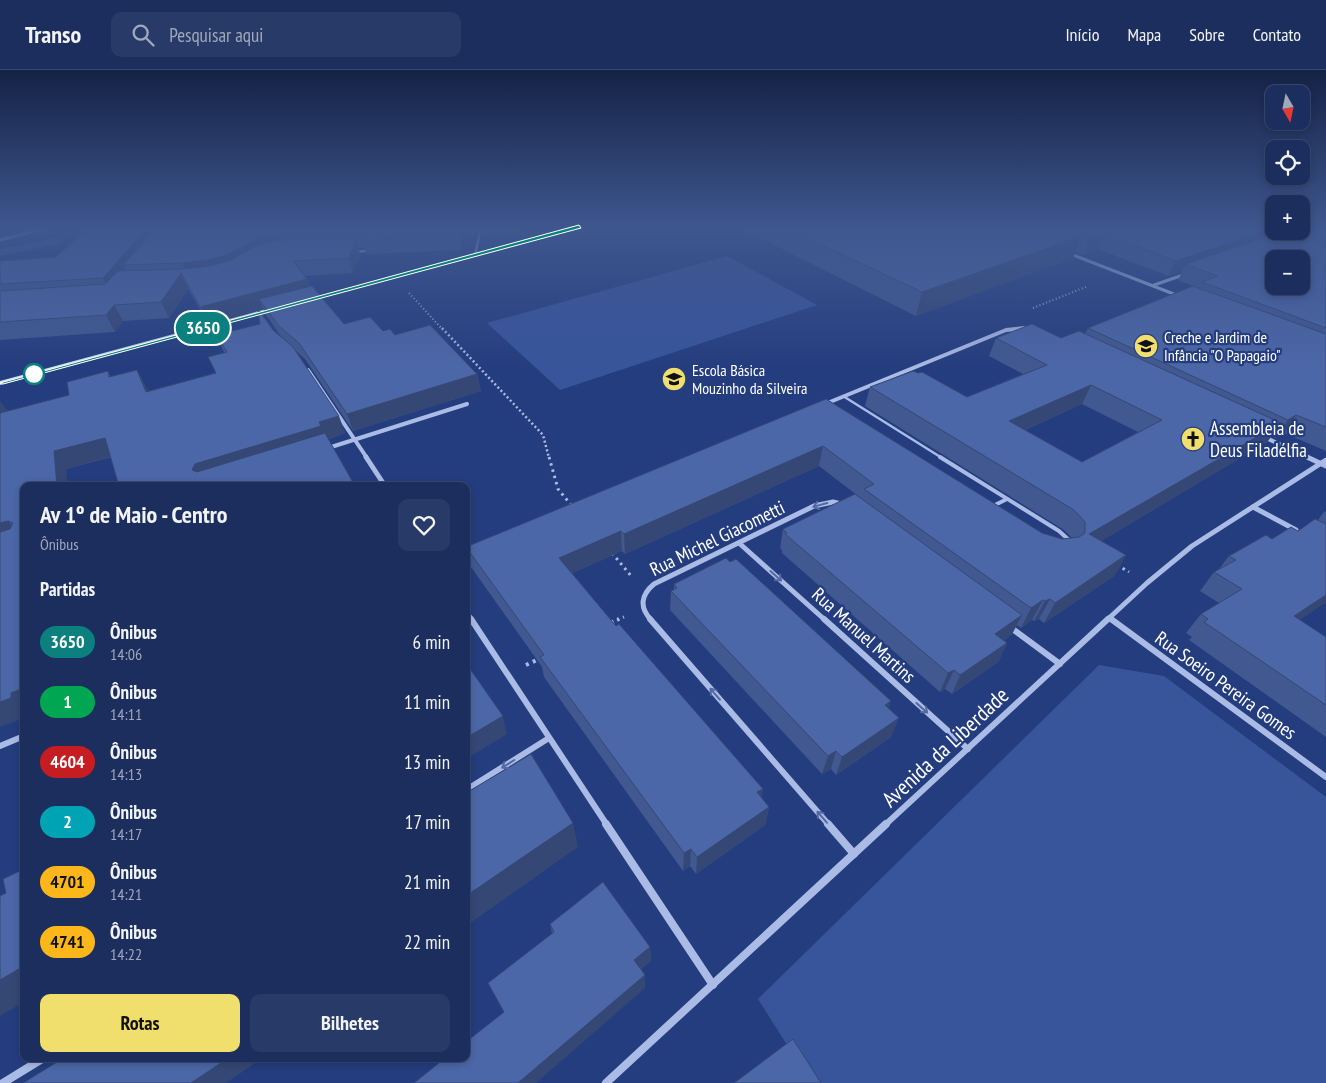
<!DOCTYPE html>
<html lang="pt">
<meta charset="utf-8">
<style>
body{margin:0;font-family:"PT Sans Narrow",sans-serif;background:#283a67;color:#f1f3f6;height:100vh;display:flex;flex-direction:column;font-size:19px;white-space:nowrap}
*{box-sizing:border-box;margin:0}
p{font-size:16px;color:#a0a8bc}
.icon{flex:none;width:28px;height:28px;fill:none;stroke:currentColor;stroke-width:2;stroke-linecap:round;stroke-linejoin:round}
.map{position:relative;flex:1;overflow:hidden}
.drawer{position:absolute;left:20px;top:412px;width:450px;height:580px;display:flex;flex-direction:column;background:#1b2e5e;border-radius:10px;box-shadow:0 2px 8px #0003,0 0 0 1px #394a73}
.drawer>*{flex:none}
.badge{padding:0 10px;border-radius:16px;font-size:18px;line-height:32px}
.needle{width:32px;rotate:171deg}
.controls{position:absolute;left:1265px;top:15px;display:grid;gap:10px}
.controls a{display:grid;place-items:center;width:45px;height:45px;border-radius:10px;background:#1b2e5e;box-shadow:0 2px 8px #0003,0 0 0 1px #394a73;font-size:25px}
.map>.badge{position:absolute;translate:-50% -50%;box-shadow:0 0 0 2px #fff}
h2{padding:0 20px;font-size:19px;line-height:45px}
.round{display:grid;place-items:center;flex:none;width:52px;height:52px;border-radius:10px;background:#283a67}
.headline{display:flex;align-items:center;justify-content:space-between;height:85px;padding:0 20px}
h1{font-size:24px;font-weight:700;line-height:38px}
.action{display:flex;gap:10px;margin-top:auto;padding:10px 20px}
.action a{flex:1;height:58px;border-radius:10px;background:#f0df6d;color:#111;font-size:20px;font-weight:700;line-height:58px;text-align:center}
.action a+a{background:#283a67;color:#f1f3f6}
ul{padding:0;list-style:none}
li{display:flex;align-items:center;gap:15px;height:60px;padding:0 20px}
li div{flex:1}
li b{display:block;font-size:19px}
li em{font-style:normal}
li .badge{min-width:55px;font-weight:700;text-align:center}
header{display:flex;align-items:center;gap:30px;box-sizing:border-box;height:70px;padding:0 25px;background:#1b2e5e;border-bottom:1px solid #394a73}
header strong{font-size:24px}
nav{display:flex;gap:28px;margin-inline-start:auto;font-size:18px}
.search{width:350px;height:45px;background:#283a67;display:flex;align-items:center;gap:12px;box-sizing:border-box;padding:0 18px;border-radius:10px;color:#a0a8bc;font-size:19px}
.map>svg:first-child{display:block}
.green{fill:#38559c}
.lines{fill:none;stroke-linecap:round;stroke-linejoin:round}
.path-far3{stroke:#aabbe6;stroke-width:2;stroke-dasharray:1 2.5;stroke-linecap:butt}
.path-far2{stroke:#aabbe6;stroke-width:2.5;stroke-dasharray:2 2.5;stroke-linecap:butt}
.path-far1{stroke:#aabbe6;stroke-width:3;stroke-dasharray:2.5 4;stroke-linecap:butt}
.path{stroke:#aabbe6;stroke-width:4;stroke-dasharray:3 4.5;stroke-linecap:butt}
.lane-far1{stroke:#aabbe6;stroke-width:2.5}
.lane{stroke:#aabbe6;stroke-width:4}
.street-far4{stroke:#aabbe6;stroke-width:3}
.street-far3{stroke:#aabbe6;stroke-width:4}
.street-far2{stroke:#aabbe6;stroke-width:5}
.street-far1{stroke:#aabbe6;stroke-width:6}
.street{stroke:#aabbe6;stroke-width:8}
.secondary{fill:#d3ddf5;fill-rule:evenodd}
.wall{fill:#415990;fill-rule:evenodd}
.shaded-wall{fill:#354875}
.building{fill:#4c67a7;stroke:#354875;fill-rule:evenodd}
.oneway{stroke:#5369a2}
.line{fill:#0c807e;stroke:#fff}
.stop-dot{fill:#fff;stroke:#0c807e;stroke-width:2.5}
.labels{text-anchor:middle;stroke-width:4.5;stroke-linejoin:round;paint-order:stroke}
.far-poi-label{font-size:16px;fill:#fff;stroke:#243d7e;text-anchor:start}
.poi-label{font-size:19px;fill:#fff;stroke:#243d7e;text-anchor:start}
.street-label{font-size:19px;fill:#fff;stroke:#243d7e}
.near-street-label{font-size:22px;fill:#fff;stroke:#243d7e}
</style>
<header>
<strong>Transo</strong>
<div class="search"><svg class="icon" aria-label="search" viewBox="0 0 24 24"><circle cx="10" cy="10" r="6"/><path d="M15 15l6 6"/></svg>Pesquisar aqui</div>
<nav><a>Início</a><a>Mapa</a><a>Sobre</a><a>Contato</a></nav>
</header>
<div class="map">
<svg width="1326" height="1013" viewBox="0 0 1326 1013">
<rect width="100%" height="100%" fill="#243d7e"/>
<g class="green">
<path d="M 69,165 L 60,174 L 0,186 L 0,179 Z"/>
<path d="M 727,186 L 817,235 L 560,320 L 487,253 Z"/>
<path d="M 1099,595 L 1164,606 L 1326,727 L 1326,1013 L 811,1013 L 758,929 Z"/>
</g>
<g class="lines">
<g class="path-far3">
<path d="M 409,223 L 443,260"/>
<path d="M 1033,238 L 1088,216"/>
</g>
<path class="path-far2" d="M 442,258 L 543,365 L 549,388"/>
<g class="path-far1">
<path d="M 549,387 L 558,419 L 572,436"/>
<path d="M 612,483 L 632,507"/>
<path d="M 1117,495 L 1129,502"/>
<path d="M 617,550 L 624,547"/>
</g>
<g class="path">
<path d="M 611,553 L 619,549"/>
<path d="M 526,595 L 539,589"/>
</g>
<g class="lane-far1">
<path d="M 355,182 L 365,181"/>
<path d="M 475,185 L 480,162 L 488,157"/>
<path d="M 843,326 L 942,388"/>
</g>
<g class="lane">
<path d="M 940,387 L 1059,461 L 1070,471"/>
<path d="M 991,437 L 1007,429"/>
</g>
<g class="street-far4">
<path d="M 0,170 L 51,157"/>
<path d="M 1068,183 L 1179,226"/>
<path d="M 1154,215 L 1186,204"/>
<path d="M 1011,260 L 1027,258"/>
</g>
<g class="street-far3">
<path d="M 308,300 L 367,388"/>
<path d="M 825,334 L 1006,260 L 1024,258"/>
<path d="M 1264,367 L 1309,388"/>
<path d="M 328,378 L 467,334"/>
</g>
<g class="street-far2">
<path d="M 366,387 L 385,416"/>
<path d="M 1307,387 L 1326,396"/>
<path d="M 1253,437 L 1296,460"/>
<path d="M 739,473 L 825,550"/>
<path d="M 466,542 L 472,550"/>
<path d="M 1109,548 L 1112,550"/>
<path d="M 651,550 C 639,537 641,525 654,514 L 814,436 L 833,432 L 841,434"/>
<path d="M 1107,550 L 1147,513 L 1192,476 L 1326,390"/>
</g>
<g class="street-far1">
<path d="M 471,549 L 607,755"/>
<path d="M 650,549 L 829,755"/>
<path d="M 824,549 L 968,679"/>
<path d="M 1111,549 L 1326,707"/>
<path d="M 1010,557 L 1060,594"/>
<path d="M 0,676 L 24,666"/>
<path d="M 466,720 L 549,668"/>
<path d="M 885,755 L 1108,549"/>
</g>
<g class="street">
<path d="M 606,754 L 713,915"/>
<path d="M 828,754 L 854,784"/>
<path d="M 3,1013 L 42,989"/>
<path d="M 606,1013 L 886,754"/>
</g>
<g class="secondary">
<path d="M 573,157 L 582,157 L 309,231 L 304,230 Z"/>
<path d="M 277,236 L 280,238 L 279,239 L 0,315 L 0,311 Z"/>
</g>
</g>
<g class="wall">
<path d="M 89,157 L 539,157 L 522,161 L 520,165 L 511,165 L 510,167 L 482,167 L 481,158 L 478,160 L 476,167 L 464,167 L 461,180 L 366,184 L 365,178 L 358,178 L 360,184 L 353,203 L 305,206 L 307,209 L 310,216 L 344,254 L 383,261 L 395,265 L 477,304 L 481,321 L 353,361 L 305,289 L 295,280 L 345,363 L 329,369 L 111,387 L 66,399 L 0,657 L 7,341 L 69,325 L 108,301 L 111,307 L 137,300 L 148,321 L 215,303 L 224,282 L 216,265 L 260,254 L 258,240 L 208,253 L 188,219 L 169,248 L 123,251 L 115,262 L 0,270 L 0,191 L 56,187 ZM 263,238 L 266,245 L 282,268 L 273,260 L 258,240 Z"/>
<path d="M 746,157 L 974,157 L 976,158 L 1326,157 L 1326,381 L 1284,363 L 1275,368 L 1272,366 L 1267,372 L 1101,471 L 1126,485 L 1114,506 L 1044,553 L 1039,549 L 1034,551 L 1032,550 L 1021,558 L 1017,555 L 1012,564 L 1004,570 L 1007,573 L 998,592 L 952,624 L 945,619 L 940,622 L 782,483 L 782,480 L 780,478 L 783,459 L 862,429 L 819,396 L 625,484 L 622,481 L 572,503 L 616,556 L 763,719 L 761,728 L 769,737 L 765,755 L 696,804 L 690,796 L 683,801 L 544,607 L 542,597 L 471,497 L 466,477 L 826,329 L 1042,463 L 1062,469 L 1072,468 L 1064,460 L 865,336 L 870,317 L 967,327 L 1023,304 L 989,286 L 996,268 L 1061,268 L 1085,264 L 1088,258 L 1193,216 L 1178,210 L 1182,202 L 1168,206 L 1098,179 L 1083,185 L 1075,182 L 1073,188 L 916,246 L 746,161 ZM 1082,334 L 1138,362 L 1082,392 L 1025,360 Z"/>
<path d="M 1326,441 L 1326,532 L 1299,550 L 1326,567 L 1326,667 L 1189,570 L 1192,567 L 1186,563 L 1201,544 L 1219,533 L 1200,521 L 1214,502 L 1219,499 L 1229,486 L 1272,469 L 1298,461 L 1318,450 L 1323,443 Z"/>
<path d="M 674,514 L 891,631 L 888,639 L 891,667 L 836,705 L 831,699 L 822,704 L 670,540 L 671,521 L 674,519 Z"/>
<path d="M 550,854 L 650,877 L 651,891 L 641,899 L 645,905 L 645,918 L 504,942 L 488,913 L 552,864 Z"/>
</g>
<g class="shaded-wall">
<path d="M 148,157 L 163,157 L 123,195 L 128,204 L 111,224 L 103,208 Z"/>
<path d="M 461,157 L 463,157 L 464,167 L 461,180 L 459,165 Z"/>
<path d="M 474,157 L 480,157 L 481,158 L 478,160 L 476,167 Z"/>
<path d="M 509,157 L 510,157 L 511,165 L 510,167 Z"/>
<path d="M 519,157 L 539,157 L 522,161 L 520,165 Z"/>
<path d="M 1274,158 L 1274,161 L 1299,161 L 1186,194 L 1182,202 L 1168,206 L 1176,191 Z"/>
<path d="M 281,164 L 287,178 L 189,209 L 182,193 L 262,167 Z"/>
<path d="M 1105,164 L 1098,179 L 1083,185 L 1089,170 Z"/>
<path d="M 1082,166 L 1073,188 L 916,246 L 922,222 Z"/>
<path d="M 356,169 L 360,184 L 353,203 L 349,188 Z"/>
<path d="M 181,203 L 188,219 L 169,248 L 161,232 Z"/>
<path d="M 307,209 L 313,225 L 259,229 L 263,238 L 208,253 L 200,237 Z"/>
<path d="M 114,235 L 123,251 L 115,262 L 106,245 Z"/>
<path d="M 137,300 L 146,317 L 156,339 L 146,322 Z"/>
<path d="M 477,304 L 481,321 L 353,361 L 347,344 Z"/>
<path d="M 1091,315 L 1082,334 L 1002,370 L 1009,351 Z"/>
<path d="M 0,331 L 12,347 L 0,345 Z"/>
<path d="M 1296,345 L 1284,363 L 1275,368 L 1288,350 Z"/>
<path d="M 339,346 L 345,363 L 205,412 L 192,400 L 195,394 Z"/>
<path d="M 1281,353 L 1267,372 L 1078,485 L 1089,464 Z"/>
<path d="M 105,368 L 116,385 L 66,399 L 68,416 L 57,416 L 54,381 Z"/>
<path d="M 823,376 L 819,396 L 625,484 L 624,464 Z"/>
<path d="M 8,451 L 23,469 L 0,476 L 0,453 Z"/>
<path d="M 621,461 L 622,481 L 562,508 L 559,488 Z"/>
<path d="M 1126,485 L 1114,506 L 1044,553 L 1055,533 Z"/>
<path d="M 1326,525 L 1326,532 L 1277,565 L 1294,546 Z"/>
<path d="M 1050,529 L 1039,549 L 1034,551 L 1045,531 Z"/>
<path d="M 1043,530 L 1032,550 L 1021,558 L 1031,538 Z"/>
<path d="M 1022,545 L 1012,564 L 986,583 L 995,564 Z"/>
<path d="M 1007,573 L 998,592 L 952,624 L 960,605 Z"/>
<path d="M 954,600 L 945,619 L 940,622 L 948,603 Z"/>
<path d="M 24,618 L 24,648 L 0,657 L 0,632 L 11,623 Z"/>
<path d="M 891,631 L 884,650 L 885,635 Z"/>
<path d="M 503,646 L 507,664 L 466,689 L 466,668 Z"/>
<path d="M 899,648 L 891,667 L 836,705 L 842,687 Z"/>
<path d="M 836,681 L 831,699 L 822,704 L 828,686 Z"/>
<path d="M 763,719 L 759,737 L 757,722 Z"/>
<path d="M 769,737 L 765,755 L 696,804 L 697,787 Z"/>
<path d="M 573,753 L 578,777 L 466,856 L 466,826 Z"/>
<path d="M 691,779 L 690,796 L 683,801 L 684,783 Z"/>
<path d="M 650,877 L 651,891 L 635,904 L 634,890 Z"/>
<path d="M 24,896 L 24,932 L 0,946 L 0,910 Z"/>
<path d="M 645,905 L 645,918 L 536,1013 L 518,1013 Z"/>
<path d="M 227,989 L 261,989 L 226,1013 L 191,1013 Z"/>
</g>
<g class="building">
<path d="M 89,157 L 148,157 L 103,208 L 0,214 L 0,191 L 56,187 Z"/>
<path d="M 157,157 L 461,157 L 459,165 L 362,169 L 364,166 L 361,163 L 281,164 L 262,167 L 227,185 L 208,190 L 182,193 L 123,195 Z"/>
<path d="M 784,157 L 974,157 L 976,158 L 979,157 L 1057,157 L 1082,166 L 922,222 Z"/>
<path d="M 1057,157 L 1274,157 L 1274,158 L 1176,191 L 1105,164 L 1089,170 L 1081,167 L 1082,166 Z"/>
<path d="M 1301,157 L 1326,157 L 1326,258 L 1202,212 L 1217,206 L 1186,194 L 1282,161 L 1301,161 ZM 1274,189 L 1301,189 L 1301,216 L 1274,216 Z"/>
<path d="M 304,168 L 356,169 L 349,188 L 293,191 L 307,209 L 200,237 L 181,203 L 161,232 L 114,235 L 106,245 L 0,252 L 0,221 L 105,214 L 118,201 L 183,199 L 209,196 L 229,191 L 257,175 L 271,171 Z"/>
<path d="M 312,216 L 344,254 L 370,247 L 383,261 L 390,259 L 395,265 L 430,255 L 477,304 L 347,344 L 299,273 L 279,256 L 259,229 Z"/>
<path d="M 1193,216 L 1326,264 L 1326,357 L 1296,345 L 1288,350 L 1088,258 Z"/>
<path d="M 258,239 L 273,260 L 293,277 L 339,346 L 319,352 L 321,356 L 195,394 L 192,400 L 197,402 L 325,363 L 355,416 L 119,416 L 105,368 L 54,381 L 57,416 L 24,416 L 24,618 L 11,623 L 11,628 L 0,632 L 0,462 L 10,459 L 13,453 L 8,451 L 0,453 L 0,343 L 69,325 L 67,312 L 108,301 L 109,307 L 137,300 L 146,322 L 216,303 L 208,287 L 227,282 L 216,265 L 260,254 Z"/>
<path d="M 1032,254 L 1061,268 L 1079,261 L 1281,353 L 1089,464 L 1126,485 L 1055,533 L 1050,529 L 1045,531 L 1043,530 L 1031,538 L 864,419 L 874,414 L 823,376 L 624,464 L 621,461 L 559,488 L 616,556 L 619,554 L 763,719 L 757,722 L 769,737 L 697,787 L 691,779 L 684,783 L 540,587 L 544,585 L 466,477 L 826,329 L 1042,463 L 1062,469 L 1079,467 L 1085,463 L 1085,452 L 1074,440 L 870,317 L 913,301 L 918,303 L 922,302 L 967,327 L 1047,295 L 996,268 ZM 1091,315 L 1162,350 L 1082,392 L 1009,351 Z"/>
<path d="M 855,424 L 1022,545 L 995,564 L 1007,573 L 960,605 L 954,600 L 948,603 L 785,464 L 787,463 L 783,459 Z"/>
<path d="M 1315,449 L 1326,454 L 1326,525 L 1294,546 L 1326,567 L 1326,635 L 1204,552 L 1208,549 L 1201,544 L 1242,519 L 1214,502 L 1236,490 L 1229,486 L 1266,465 L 1272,469 L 1291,457 L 1298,461 Z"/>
<path d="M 726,488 L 730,492 L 736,489 L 891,631 L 885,635 L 899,648 L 842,687 L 836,681 L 828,686 L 671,521 L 677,518 L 674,514 Z"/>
<path d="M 466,593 L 503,646 L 466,668 Z"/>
<path d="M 531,684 L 573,753 L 466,826 L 466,723 Z"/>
<path d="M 24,799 L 24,896 L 0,910 L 0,826 L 6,823 L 3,809 Z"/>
<path d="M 603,812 L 650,877 L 634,890 L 645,905 L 518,1013 L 414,1013 L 444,989 L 466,989 L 466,972 L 504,942 L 488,913 L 554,862 L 550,854 Z"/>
<path d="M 793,969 L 821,1013 L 734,1013 Z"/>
<path d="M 62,989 L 227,989 L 191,1013 L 23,1013 Z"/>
</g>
<defs><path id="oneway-shaft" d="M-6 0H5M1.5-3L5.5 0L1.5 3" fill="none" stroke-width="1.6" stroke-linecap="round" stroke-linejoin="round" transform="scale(1.25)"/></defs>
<g class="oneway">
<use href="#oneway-shaft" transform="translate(820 435) rotate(165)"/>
<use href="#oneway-shaft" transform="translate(776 506) rotate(42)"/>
<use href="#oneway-shaft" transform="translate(715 624) rotate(-131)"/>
<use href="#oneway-shaft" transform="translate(922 638) rotate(42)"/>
<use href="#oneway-shaft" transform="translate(508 694) rotate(148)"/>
<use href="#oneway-shaft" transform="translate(822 747) rotate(-131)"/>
</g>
<linearGradient id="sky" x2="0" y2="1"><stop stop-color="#142245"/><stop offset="0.53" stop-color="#3f578f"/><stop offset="1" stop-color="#3f578f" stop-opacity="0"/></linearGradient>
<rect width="1326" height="299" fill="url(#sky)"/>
<path class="line" d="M 579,155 L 581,158 L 3,314 L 0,313 Z"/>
<defs>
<g id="school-disc" transform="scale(1.25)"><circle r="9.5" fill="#f0df6d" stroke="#243d7e"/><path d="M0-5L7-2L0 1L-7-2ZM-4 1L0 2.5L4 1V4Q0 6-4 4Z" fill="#111"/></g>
<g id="church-disc" transform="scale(1.25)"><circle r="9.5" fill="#f0df6d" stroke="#243d7e"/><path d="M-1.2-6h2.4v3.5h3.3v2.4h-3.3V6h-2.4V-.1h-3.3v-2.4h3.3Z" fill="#111"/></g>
</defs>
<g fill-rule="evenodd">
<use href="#school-disc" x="1146" y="276"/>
<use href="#school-disc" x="674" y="309"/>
<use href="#church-disc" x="1193" y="369"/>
</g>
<circle class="stop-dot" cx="34" cy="304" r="10"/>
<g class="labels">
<g class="far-poi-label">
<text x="1164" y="273">Creche e Jardim de<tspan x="1164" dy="18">Infância "O Papagaio"</tspan></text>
<text x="692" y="306">Escola Básica<tspan x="692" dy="18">Mouzinho da Silveira</tspan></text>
</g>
<g class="poi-label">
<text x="1210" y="365">Assembleia de<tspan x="1210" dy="22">Deus Filadélfia</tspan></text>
</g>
<g class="street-label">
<text transform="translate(717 468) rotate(-26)" y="7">Rua Michel Giacometti</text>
<text transform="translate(864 565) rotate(42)" y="7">Rua Manuel Martins</text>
<text transform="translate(1226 615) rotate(36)" y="7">Rua Soeiro Pereira Gomes</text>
</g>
<g class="near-street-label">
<text transform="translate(945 677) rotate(-43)" y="8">Avenida da Liberdade</text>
</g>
</g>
</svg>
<div class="controls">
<a><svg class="needle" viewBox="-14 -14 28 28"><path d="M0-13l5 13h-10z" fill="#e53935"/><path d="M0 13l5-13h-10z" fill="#a0a8bc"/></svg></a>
<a><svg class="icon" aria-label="locate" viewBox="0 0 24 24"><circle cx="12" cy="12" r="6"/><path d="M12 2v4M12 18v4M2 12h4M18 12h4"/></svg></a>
<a>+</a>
<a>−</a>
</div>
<b class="badge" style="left:203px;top:258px;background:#0c807e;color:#fff">3650</b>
<section class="drawer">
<div class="headline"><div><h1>Av 1º de Maio - Centro</h1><p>Ônibus</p></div><a class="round"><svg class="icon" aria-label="heart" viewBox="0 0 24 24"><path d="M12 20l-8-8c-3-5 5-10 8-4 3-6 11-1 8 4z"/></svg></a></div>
<h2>Partidas</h2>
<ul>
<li><span class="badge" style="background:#0c807e;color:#fff">3650</span><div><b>Ônibus</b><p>14:06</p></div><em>6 min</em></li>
<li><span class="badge" style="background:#00a651;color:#fff">1</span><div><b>Ônibus</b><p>14:11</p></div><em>11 min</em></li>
<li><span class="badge" style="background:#c61d23;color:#fff">4604</span><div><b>Ônibus</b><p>14:13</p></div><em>13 min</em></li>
<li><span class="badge" style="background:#00a3b4;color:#fff">2</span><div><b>Ônibus</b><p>14:17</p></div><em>17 min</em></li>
<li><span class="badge" style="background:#fdb71a;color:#111">4701</span><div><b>Ônibus</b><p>14:21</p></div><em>21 min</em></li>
<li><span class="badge" style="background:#fdb71a;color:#111">4741</span><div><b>Ônibus</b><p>14:22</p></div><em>22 min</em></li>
</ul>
<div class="action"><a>Rotas</a><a>Bilhetes</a></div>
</section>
</div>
